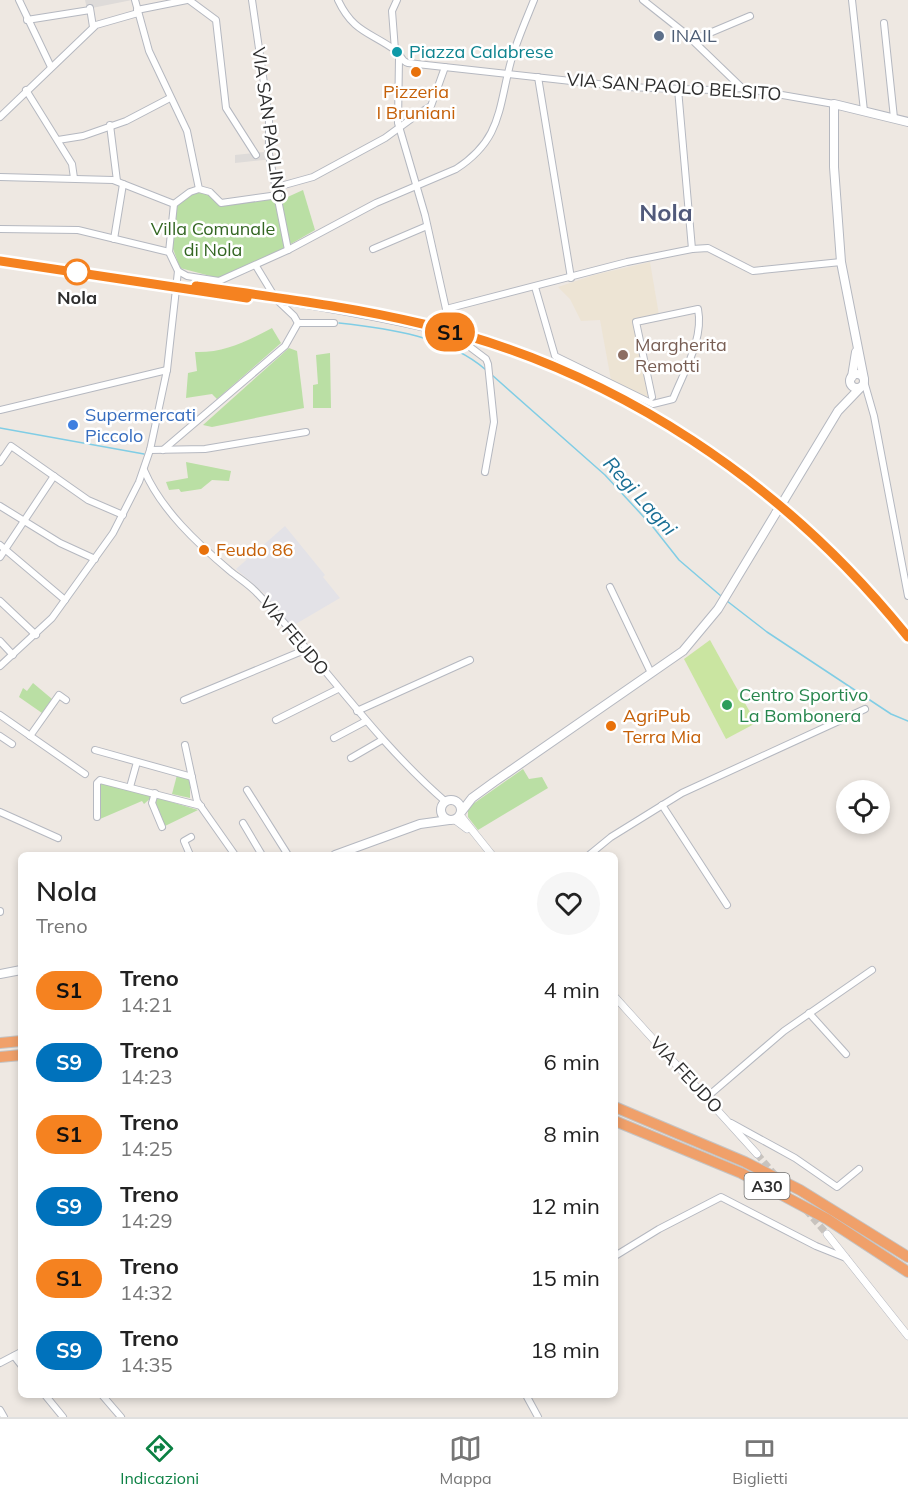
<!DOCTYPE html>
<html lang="it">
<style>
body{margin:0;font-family:Mulish,sans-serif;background:#f6f6f6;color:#222;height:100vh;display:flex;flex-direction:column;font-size:22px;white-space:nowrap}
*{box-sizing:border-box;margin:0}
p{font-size:20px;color:#767676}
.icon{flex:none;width:33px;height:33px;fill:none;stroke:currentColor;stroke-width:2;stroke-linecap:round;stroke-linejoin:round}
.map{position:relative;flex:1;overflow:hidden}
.panel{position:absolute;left:18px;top:852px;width:600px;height:546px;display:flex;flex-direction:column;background:#fff;border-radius:9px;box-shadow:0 3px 9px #0003}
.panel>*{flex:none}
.badge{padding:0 12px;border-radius:20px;font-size:21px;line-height:39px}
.buttons{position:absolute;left:836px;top:780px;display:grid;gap:12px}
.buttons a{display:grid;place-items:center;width:54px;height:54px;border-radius:50%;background:#fff;box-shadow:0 3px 9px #0003;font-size:30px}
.map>.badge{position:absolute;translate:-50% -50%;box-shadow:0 0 0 3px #fff}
.round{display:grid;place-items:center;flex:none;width:63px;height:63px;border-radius:32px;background:#f6f6f6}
.summary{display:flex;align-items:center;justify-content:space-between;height:102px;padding:0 18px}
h1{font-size:28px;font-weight:600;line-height:45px}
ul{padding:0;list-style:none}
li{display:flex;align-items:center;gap:18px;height:72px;padding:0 18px}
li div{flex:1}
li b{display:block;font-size:22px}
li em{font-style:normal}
li .badge{min-width:66px;font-weight:700;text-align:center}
.tabs{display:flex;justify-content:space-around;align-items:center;height:84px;border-top:2px solid #e0e0e0;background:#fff;font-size:16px;color:#767676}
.tabs a{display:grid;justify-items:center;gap:3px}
.tabs .selected{color:#0b8043}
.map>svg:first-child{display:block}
.industrial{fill:#e3e2e7}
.education{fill:#ede4d4}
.green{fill:#badfa4}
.pitch{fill:#cae5a1}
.plaza{fill:#dedbd9}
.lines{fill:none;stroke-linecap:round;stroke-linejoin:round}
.stream{stroke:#80cde5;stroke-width:1.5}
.tertiary-tunnel{stroke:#c8c3be;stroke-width:7;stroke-dasharray:7 3.5;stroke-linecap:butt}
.minor-casing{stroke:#b5b8c0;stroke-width:8}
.tertiary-casing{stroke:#b5b8c0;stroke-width:8}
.secondary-casing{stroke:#b5b8c0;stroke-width:10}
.motorway-casing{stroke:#c4c4c4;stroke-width:12}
.minor{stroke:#fff;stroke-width:6}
.tertiary{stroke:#fff;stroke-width:7}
.secondary{stroke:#fff;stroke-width:8}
.motorway{stroke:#f0a06a;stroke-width:10}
.rail-casing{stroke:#a5a8b6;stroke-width:4}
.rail{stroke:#fff;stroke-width:1.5;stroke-dasharray:4.5;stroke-linecap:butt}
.secondary-bridge-casing{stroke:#b5b8c0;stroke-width:10;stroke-linecap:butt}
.secondary-bridge{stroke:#fff;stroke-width:8}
.line-casing{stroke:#fff;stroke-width:14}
.line{stroke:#f58220;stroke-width:9}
.service-dot{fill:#5c6f8a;stroke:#fff;stroke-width:2}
.culture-dot{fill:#0f9aa8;stroke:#fff;stroke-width:2}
.food-dot{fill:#e8710a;stroke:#fff;stroke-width:2}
.stop-dot{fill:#fff;stroke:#f58220;stroke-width:3}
.education-dot{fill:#8d6e63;stroke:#fff;stroke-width:2}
.shop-dot{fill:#3f7fe0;stroke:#fff;stroke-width:2}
.leisure-dot{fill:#2e9e5b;stroke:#fff;stroke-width:2}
.labels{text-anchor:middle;stroke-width:5;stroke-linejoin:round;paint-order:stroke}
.shield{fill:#fff;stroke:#6d6d6d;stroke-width:1.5}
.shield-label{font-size:16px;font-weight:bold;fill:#2e2e2e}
.service-label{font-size:18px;fill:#4e5e75;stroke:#fff;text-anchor:start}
.culture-label{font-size:18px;fill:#0d838f;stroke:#fff;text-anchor:start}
.street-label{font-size:18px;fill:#2e2e2e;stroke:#fff}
.food-label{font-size:18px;fill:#c56008;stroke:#fff;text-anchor:start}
.park-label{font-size:18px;fill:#362;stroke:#fff}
.stop-label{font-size:18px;font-weight:bold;fill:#2e2e2e;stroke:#fff}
.education-label{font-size:18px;fill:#785e54;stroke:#fff;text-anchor:start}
.shop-label{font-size:18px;fill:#366cbe;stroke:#fff;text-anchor:start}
.leisure-label{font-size:18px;fill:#27864d;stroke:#fff;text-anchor:start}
.water-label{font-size:20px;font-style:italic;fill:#1a6f95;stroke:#fff}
.district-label{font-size:24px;font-weight:bold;fill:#515a7b;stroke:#fff}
</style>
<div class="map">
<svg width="908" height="1417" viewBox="0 0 908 1417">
<rect width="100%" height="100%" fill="#eee8e2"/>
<path class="industrial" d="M 285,526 L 325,575 L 323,577 L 340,598 L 294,625 L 289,624 L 264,593 L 236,569 Z"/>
<path class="education" d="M 650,262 L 659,315 L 633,319 L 649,400 L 611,380 L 600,320 L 581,321 L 570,299 L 558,287 L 594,275 Z"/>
<g class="green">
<path d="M 303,190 L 315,230 L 289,245 L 281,200 Z"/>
<path d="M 203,191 L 221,204 L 277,196 L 287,249 L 218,278 L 180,268 L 172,246 L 176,206 L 190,194 Z"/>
<path d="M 272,328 L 281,343 L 217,399 L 212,394 L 186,398 L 188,373 L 197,371 L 195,352 C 224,353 247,341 272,328 Z"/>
<path d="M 289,348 L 297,351 L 304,408 L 212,427 L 203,425 Z"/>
<path d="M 330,353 L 331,408 L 313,408 L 313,385 L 318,384 L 316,355 Z"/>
<path d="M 186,462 L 231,471 L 229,481 L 212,480 L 201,489 L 181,492 L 179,489 L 169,490 L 166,482 L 188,478 Z"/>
<path d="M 33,683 L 52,699 L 42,713 L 19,697 L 23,688 L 27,691 Z"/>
<path d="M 523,769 L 529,779 L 542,777 L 548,788 L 478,830 L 468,817 L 468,810 L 473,804 Z"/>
<path d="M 177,775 L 190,780 L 190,798 L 172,794 Z"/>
<path d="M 100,783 L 153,796 L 144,804 L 142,801 L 100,819 Z"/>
<path d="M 158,798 L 198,810 L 165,826 L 154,804 Z"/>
</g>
<path class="pitch" d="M 710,640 L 756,723 L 726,739 L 684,659 Z"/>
<g class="plaza">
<path d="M 85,0 L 132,0 L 87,9 Z"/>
<path d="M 272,138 L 273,159 L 235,163 L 235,155 L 264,152 L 265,139 Z"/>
</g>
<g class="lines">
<g class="stream">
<path d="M 339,323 C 387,328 449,337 486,370"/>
<path d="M 492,375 L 605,475 L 653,527 L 679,560 L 721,596"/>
<path d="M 0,428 L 144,454"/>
<path d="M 727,601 L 767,632 L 891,714 L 908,721"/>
</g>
<g class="tertiary-tunnel">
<path d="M 757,1154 L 775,1175"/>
<path d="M 806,1210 L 827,1234"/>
</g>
<g class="minor-casing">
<g id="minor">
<path d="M 19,0 L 51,67"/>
<path d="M 135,0 L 149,51 L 187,131 L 199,189"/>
<path d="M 189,0 L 216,20 L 226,108 L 256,155"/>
<path d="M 252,0 L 269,118 L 269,154 L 288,250"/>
<path d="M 338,0 C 353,32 370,32 395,50 C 402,54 400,61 408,63 L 625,87 L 712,90 L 742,88 L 834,104"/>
<path d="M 643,0 L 686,34 L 742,88"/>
<path d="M 852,0 L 864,111"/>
<path d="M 90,8 L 93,27"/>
<path d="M 137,10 L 187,0"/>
<path d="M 27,20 L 90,10"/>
<path d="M 884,23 L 894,118"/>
<path d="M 693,40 L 750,16"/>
<path d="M 395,50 L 392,11 L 397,0"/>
<path d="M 399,58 L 398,123 L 425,215 L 446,309 L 466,344 L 486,359 L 488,364 L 494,422 L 485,472"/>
<path d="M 538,77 L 571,278"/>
<path d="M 678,89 L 692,249"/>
<path d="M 26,90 L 72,164 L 74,178"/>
<path d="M 415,116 L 431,106 L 445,67"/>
<path d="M 0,117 L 96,25 L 138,13"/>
<path d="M 110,125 L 117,181"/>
<path d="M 58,140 L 83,136 L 126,121 L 170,98"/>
<path d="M 0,177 L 113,180 L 174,204"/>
<path d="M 277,187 L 313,177 L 385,138 L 411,119"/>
<path d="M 278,195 L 221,203 L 210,192 L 199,189 L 190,192 L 174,204 L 169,252 L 178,271 L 187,276 L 219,281 L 288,250 L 376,203 L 456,169 C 502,139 498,109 511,61 C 517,40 526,20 534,0"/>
<path d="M 0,229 L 78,230 L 169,252"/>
<path d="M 114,239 L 123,184"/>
<path d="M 373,249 L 427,226"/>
<path d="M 256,266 L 276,299 L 294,316 L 298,323"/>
<path d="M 535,287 L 555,356 L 653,404 L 673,399 C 684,371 704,339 698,309 L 636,322 L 652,397"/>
<path d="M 446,309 L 627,262 L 692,249 L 708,248 L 753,271 L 841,262"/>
<path d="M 864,381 L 874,416 L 908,596"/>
<path d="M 0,410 L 167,370"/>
<path d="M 150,450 L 205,449 L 306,432"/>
<path d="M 163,450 L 285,346 L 298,323 L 334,323"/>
<path d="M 0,462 L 11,446 L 88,500 L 123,515"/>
<path d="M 144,470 C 161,510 198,544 230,571 C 240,579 250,585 258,594 C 323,662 374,740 446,802"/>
<path d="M 0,506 L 60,543 L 95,559"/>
<path d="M 0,545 L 65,600"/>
<path d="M 0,557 L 54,476"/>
<path d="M 610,587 L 651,673"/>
<path d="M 0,601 L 36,635"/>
<path d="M 0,641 L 13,655"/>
<path d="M 0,666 L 52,618 L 113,533 L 139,482 L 150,450 L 167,370 L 178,271"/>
<path d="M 184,700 L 307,649"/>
<path d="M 357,711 L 470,660"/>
<path d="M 0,715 L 85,774"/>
<path d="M 276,720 L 338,689"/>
<path d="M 0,736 L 12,744"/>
<path d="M 30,736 L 59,695 L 66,700"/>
<path d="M 334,738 L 366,721"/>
<path d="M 185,745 L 197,801 L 235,855"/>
<path d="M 95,750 L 192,777"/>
<path d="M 351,758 L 382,740"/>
<path d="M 130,787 L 137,762"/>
<path d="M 247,790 L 288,855"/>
<path d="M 155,793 L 152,803 L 162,827"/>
<path d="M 662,805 L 727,905"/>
<path d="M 0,812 L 58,838"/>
<path d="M 97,817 L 97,783 L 100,780 L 201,806"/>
<path d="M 243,823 L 262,855"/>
<path d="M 190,855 L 184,841 L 191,837"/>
<path d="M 589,855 L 611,837 L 682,793 L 865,709"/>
<path d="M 0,912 L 0,911"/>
<path d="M 809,1013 L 846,1054"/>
<path d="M 707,1097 L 784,1031 L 872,970"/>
<path d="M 731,1123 L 795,1158 L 837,1187 L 859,1169"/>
<path d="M 615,1256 L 659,1229 L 721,1197 L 816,1246 L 846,1258"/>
<path d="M 14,1356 L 21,1365"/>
<path d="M 0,1363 L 21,1352"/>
<path d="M 45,1395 L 63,1417"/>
<path d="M 102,1395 L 121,1417"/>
<path d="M 526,1395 L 538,1417"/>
<path d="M 0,1410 L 4,1417"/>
</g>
</g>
<g class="tertiary-casing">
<g id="tertiary">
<path d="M 460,815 L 492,855"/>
<path d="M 455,820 L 467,829"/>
<path d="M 615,997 L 757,1154"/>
<path d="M 827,1234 L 908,1336"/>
</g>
</g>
<g class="secondary-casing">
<g id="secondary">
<circle cx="857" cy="381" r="7"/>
<path d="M 852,377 L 856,352"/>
<path d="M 864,379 L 841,262 L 834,167 L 834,104 L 908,122"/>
<path d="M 783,502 L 838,411 L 861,387"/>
<circle cx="451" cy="810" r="10"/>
<path d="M 462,811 L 472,798 L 494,782 L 683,651 L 718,609 L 776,513"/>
<path d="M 335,855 L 420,824 L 449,820"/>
<path d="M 0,974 L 21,970"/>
</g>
</g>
<g class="motorway-casing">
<g id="motorway">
<path d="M 0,1043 L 21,1041"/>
<path d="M 0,1057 L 21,1055"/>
<path d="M 615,1107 L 745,1162 L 800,1190 L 908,1257"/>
<path d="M 615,1121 L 741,1173 L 827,1219 L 908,1272"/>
</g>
</g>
<use href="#minor" class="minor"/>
<use href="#tertiary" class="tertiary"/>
<use href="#secondary" class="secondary"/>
<use href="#motorway" class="motorway"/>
<g class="rail-casing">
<path id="rail" d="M 0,261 C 86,274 172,286 258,299 C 376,318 499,338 607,393 C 726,454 825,539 908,642"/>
</g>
<use href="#rail" class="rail"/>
<g class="secondary-bridge-casing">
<path id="secondary-bridge" d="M 776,513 L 783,502"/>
</g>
<use href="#secondary-bridge" class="secondary-bridge"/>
</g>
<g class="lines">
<g class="line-casing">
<path id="line" d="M 0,261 L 247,298 L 196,286 C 272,297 348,306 423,324 C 616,369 785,484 908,637"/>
</g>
<use href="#line" class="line"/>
</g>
<circle class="service-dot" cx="659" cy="36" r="6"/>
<circle class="culture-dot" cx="397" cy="52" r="6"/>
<g class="food-dot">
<circle cx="416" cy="72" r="6"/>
<circle cx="204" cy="550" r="6"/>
<circle cx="611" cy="726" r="6"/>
</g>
<circle class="stop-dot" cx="77" cy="272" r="12"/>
<circle class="education-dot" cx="623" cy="355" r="6"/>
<circle class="shop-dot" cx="73" cy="425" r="6"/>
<circle class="leisure-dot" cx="727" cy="705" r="6"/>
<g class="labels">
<rect class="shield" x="744.5" y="1173" width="45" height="26" rx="4.5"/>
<g class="shield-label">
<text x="767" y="1192">A30</text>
</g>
<g class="service-label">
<text x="671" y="42">INAIL</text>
</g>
<g class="culture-label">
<text x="409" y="58">Piazza Calabrese</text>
</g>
<g class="street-label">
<text transform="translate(674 87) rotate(4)" y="6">VIA SAN PAOLO BELSITO</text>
<text transform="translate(269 125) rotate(82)" y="6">VIA SAN PAOLINO</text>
<text transform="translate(294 636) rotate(50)" y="6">VIA FEUDO</text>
<text transform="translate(686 1075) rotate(47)" y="6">VIA FEUDO</text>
</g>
<g class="food-label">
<text x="416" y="98" text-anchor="middle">Pizzeria<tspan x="416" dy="21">I Bruniani</tspan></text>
<text x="216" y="556">Feudo 86</text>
<text x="623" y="722">AgriPub<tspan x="623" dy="21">Terra Mia</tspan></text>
</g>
<g class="park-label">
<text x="213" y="235">Villa Comunale<tspan x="213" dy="21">di Nola</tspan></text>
</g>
<g class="stop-label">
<text x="77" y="304">Nola</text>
</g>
<g class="education-label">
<text x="635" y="351">Margherita<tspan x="635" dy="21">Remotti</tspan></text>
</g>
<g class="shop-label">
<text x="85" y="421">Supermercati<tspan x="85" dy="21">Piccolo</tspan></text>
</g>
<g class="leisure-label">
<text x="739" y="701">Centro Sportivo<tspan x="739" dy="21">La Bombonera</tspan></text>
</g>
<g class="water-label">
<text transform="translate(640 496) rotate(48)" y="7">Regi Lagni</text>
</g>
<g class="district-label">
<text x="666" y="221">Nola</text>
</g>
</g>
</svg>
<div class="buttons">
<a><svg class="icon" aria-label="locate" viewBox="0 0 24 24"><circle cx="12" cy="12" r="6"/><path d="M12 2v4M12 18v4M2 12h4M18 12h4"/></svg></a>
</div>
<b class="badge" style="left:450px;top:332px;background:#f58220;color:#111">S1</b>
<section class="panel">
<div class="summary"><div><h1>Nola</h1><p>Treno</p></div><a class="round"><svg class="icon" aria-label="heart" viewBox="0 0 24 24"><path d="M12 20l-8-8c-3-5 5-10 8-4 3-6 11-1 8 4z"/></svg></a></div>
<ul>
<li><span class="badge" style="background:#f58220;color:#111">S1</span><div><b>Treno</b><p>14:21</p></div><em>4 min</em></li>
<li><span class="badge" style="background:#0072bc;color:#fff">S9</span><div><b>Treno</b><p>14:23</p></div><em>6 min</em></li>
<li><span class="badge" style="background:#f58220;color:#111">S1</span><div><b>Treno</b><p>14:25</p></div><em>8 min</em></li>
<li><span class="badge" style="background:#0072bc;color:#fff">S9</span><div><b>Treno</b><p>14:29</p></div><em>12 min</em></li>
<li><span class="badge" style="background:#f58220;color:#111">S1</span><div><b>Treno</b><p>14:32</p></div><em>15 min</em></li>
<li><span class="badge" style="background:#0072bc;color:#fff">S9</span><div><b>Treno</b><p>14:35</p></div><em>18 min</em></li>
</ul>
</section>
</div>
<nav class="tabs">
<a class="selected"><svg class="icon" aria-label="directions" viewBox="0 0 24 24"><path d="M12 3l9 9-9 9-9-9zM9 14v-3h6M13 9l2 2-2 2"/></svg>Indicazioni</a>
<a><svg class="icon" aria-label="map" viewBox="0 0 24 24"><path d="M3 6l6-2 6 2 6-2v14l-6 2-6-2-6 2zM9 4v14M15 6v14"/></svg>Mappa</a>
<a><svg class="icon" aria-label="tickets" viewBox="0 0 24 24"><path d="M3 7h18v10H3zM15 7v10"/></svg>Biglietti</a>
</nav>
